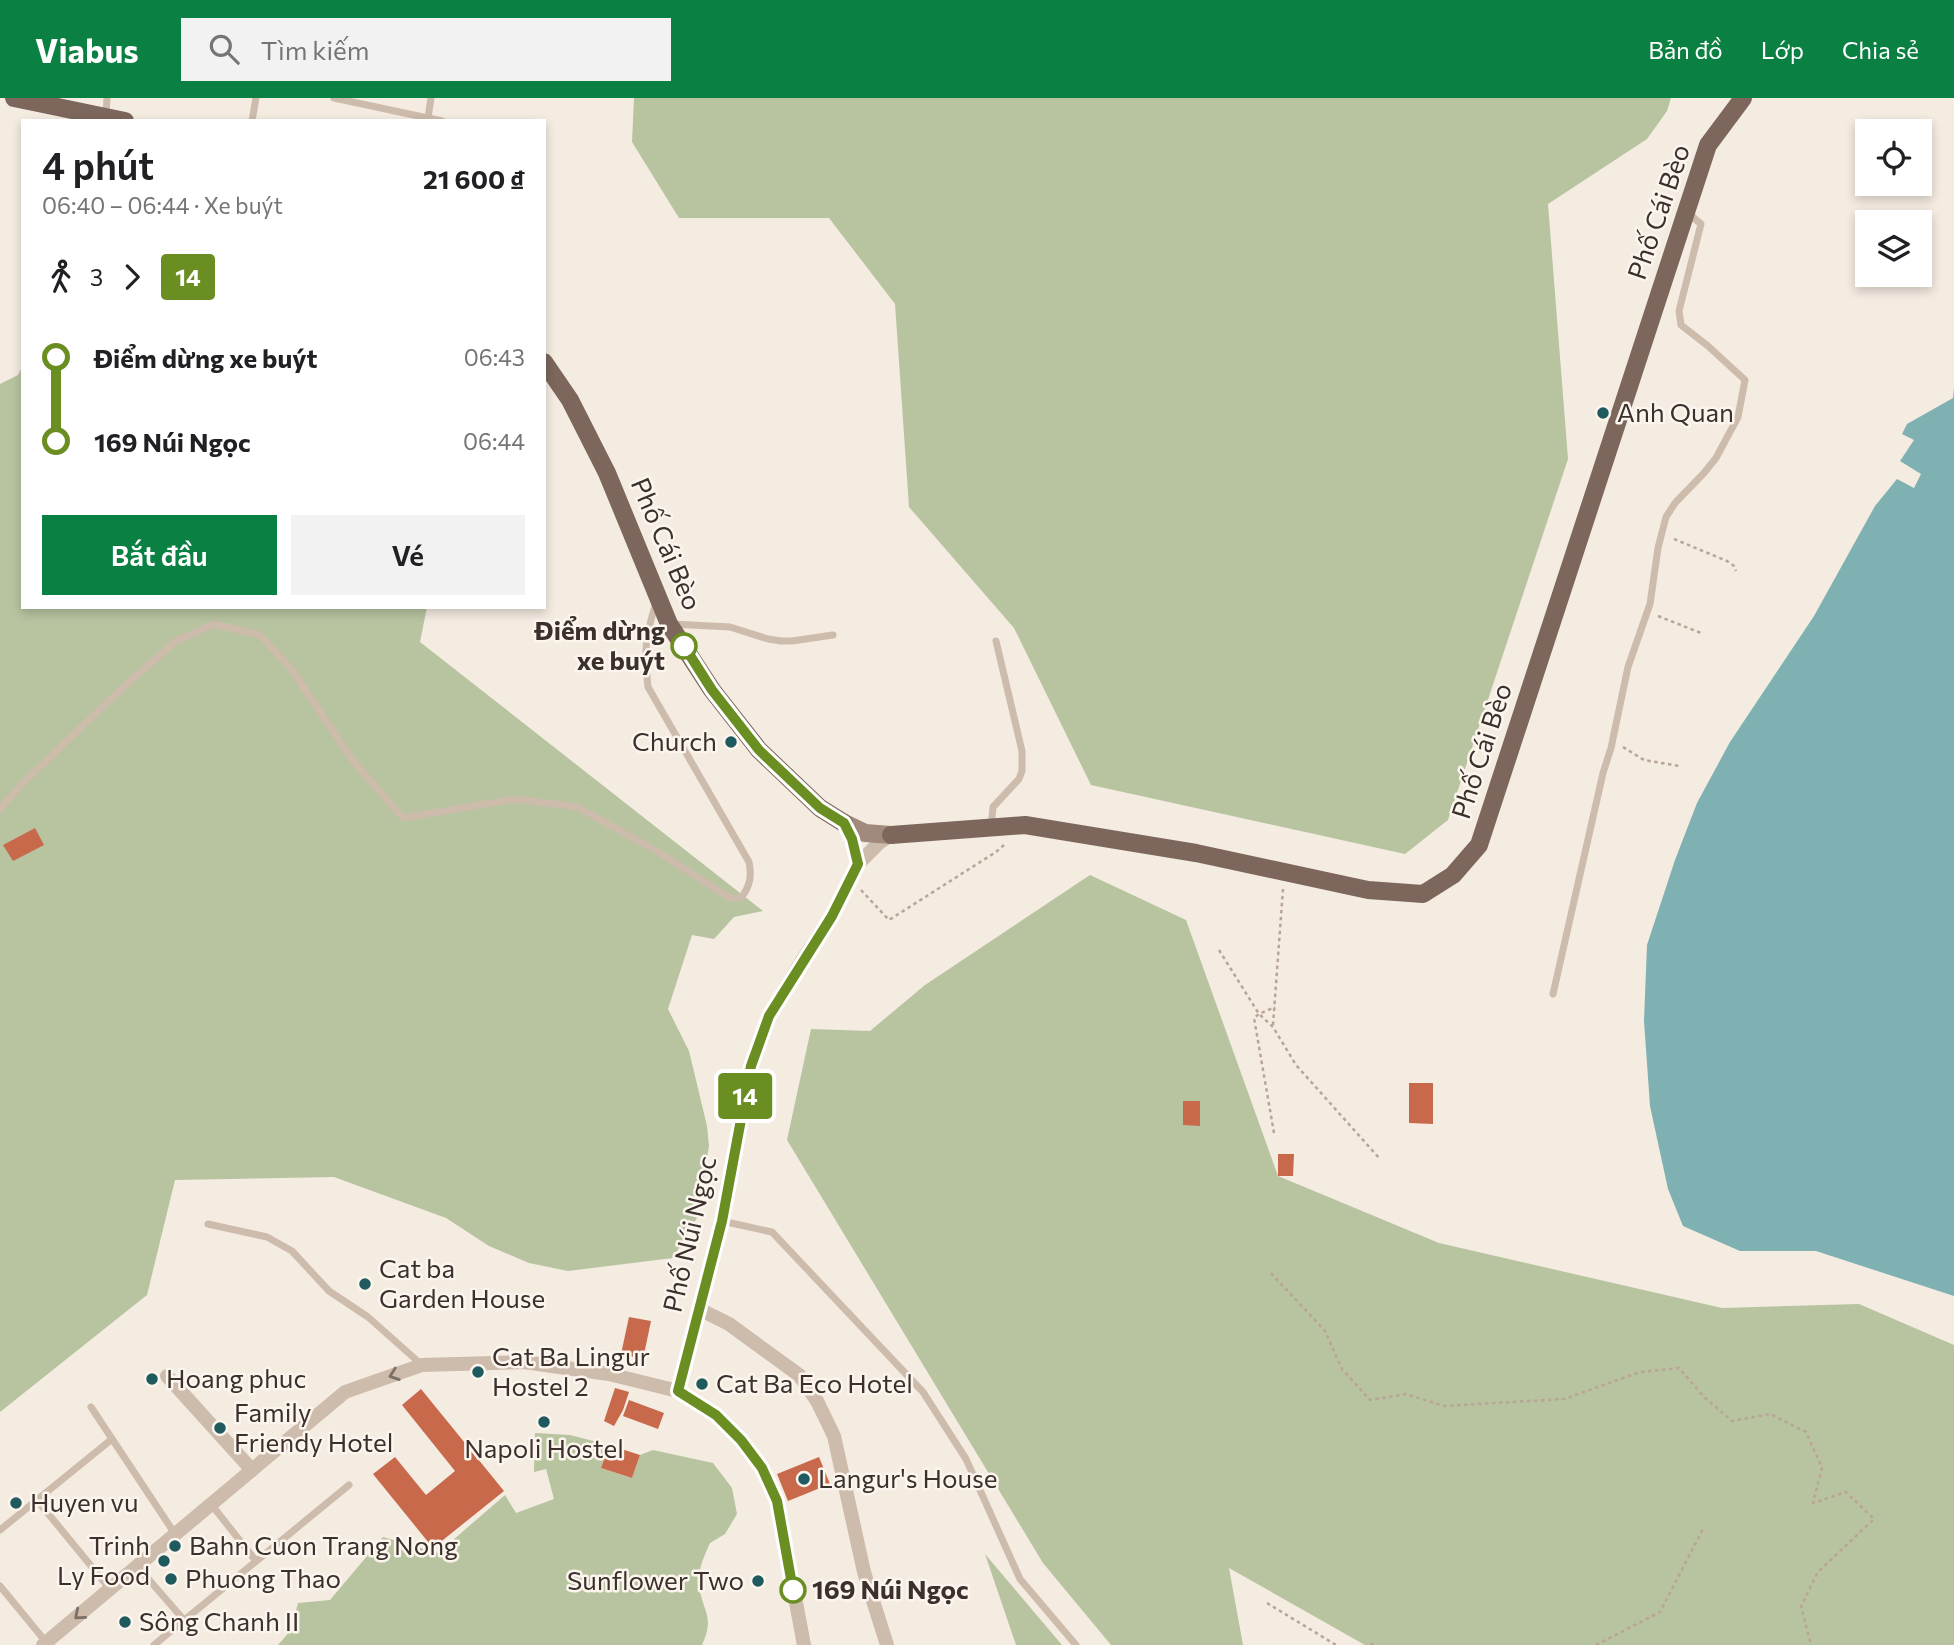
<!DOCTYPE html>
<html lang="vi">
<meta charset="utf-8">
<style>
body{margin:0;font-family:Commissioner,sans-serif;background:#f2f2f2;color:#202124;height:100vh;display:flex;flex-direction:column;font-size:26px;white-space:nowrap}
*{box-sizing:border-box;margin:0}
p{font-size:23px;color:#757577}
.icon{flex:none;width:38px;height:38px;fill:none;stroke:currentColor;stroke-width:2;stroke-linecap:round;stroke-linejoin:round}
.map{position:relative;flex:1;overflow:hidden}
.panel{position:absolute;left:21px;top:21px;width:525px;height:490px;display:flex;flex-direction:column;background:#fff;border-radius:0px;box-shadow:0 4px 10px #0003}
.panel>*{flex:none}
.badge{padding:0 14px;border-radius:5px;font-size:24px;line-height:46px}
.fabs{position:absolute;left:1855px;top:21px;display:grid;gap:14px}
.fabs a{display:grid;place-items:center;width:77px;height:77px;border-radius:0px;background:#fff;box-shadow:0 4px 10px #0003;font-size:35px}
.map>.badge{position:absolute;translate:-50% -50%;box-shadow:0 0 0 4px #fff}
.legs{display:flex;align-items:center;gap:10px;height:77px;padding:0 21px;font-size:23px}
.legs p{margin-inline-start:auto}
.head{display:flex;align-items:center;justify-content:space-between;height:119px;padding:0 21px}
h1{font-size:38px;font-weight:600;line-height:52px}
.cta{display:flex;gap:14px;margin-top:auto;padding:14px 21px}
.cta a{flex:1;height:80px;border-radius:0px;background:#0b8043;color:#fff;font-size:28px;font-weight:600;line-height:80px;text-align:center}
.cta a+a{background:#f2f2f2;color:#202124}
ul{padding:0 21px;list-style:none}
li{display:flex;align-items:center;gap:24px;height:84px;font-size:26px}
li i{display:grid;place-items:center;width:10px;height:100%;margin:0 9px;background:currentColor}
li i::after{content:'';width:18px;height:18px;margin:-9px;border:5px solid;border-radius:50%;background:#fff}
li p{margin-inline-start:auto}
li:first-child i{background:linear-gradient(#0000 50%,currentColor 0)}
li:last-child i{background:linear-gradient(currentColor 50%,#0000 0)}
header{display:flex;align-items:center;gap:42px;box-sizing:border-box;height:98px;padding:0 35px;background:#0b8043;color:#fff}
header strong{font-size:33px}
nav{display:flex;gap:38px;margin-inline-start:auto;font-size:24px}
.search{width:490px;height:63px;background:#f2f2f2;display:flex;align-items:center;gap:18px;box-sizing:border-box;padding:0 24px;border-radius:0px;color:#757577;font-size:26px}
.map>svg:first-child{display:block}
.green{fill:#b8c4a0}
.water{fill:#7fb0b2}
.building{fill:#c8694b}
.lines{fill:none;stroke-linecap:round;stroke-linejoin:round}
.path{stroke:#b9a596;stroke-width:2.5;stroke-dasharray:3.5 3.5;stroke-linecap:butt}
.service{stroke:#cdbbac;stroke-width:7}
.minor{stroke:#cdbbac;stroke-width:14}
.secondary{stroke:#a18a7d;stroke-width:18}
.primary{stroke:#7d675c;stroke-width:18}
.oneway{stroke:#7d6f65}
.line-1-casing{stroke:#fff;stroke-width:16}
.line-1{stroke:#6b8e23;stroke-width:10}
.poi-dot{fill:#1f5a5e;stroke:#fbf5ee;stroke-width:2.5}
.stop-1-dot{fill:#fff;stroke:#6b8e23;stroke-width:3.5}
.labels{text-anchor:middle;stroke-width:5;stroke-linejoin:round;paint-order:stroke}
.street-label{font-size:26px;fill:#3b302b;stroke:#fbf5ee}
.poi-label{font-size:26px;fill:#3b302b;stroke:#fbf5ee;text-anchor:start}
.stop-label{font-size:26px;font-weight:bold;fill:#3b302b;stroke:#fbf5ee;text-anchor:end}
</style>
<header>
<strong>Viabus</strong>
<div class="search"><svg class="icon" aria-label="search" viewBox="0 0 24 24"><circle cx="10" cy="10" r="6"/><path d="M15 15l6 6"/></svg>Tìm kiếm</div>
<nav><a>Bản đồ</a><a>Lớp</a><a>Chia sẻ</a></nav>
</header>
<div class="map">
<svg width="1954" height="1547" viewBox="0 0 1954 1547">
<rect width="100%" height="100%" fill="#f4ebe1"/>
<g class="green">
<path d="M 634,0 L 1671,0 L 1667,13 L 1647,41 L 1548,106 L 1568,361 L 1448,722 L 1405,756 L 1091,687 L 1014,530 L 909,409 L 895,206 L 829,120 L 679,120 L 632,44 Z"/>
<path d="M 23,267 L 23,509 L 427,509 L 420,544 L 763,813 L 734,819 L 714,841 L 692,837 L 668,911 L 689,953 L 707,1028 L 709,1048 L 697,1120 L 673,1160 L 568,1173 L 529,1165 L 489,1148 L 446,1120 L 334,1079 L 175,1082 L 147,1197 L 0,1314 L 0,286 L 18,277 Z"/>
<path d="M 1090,777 L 1186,822 L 1278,1078 L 1439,1145 L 1722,1210 L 1859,1206 L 1954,1247 L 1954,1547 L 1365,1547 L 1229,1470 L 1243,1547 L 1111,1547 L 1043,1465 L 787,1042 L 811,931 L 870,933 L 925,887 Z"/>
<path d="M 535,1335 L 570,1337 L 609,1347 L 601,1370 L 632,1380 L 640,1357 L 653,1352 L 713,1365 L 732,1390 L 737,1416 L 725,1436 L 710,1445 C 704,1458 697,1474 699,1488 C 703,1514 715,1519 702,1547 L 278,1547 L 291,1532 L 298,1505 L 330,1502 L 383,1439 L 438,1455 L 505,1397 L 516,1415 L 554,1401 L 546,1371 L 534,1374 Z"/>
<path d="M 985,1456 L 1062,1547 L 1016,1547 Z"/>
</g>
<path class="water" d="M 1954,290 L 1954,1198 L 1816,1153 L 1740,1153 L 1683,1128 L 1668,1091 L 1650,1008 L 1644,923 L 1647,847 L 1675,762 L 1697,705 L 1730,644 L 1814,518 L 1875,408 L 1897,381 L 1914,390 L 1921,376 L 1900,363 L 1914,342 L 1902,336 L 1907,326 L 1953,300 Z"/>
<g class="building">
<path d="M 35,730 L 44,747 L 13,763 L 3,747 Z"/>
<path d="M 1409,985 L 1433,985 L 1433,1026 L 1409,1025 Z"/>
<path d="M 1183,1003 L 1200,1003 L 1200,1028 L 1183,1027 Z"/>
<path d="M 1278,1056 L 1294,1056 L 1293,1078 L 1278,1078 Z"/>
<path d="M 629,1219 L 651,1223 L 643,1261 L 621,1256 Z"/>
<path d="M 615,1290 L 629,1294 L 623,1312 L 614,1328 L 604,1323 Z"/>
<path d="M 421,1291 L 504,1393 L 433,1450 L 373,1376 L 395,1359 L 426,1397 L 455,1373 L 402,1307 Z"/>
<path d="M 629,1302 L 664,1315 L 658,1331 L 623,1318 Z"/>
<path d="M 609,1347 L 640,1357 L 632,1380 L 601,1370 Z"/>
<path d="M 819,1359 L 830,1386 L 788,1403 L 777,1376 Z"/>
</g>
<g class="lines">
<g class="path">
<path d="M 1674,441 L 1727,463 L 1734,468 L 1736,473"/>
<path d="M 1658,518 L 1701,535"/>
<path d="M 1623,649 L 1644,662 L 1679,668"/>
<path d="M 861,792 L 889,822 L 996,754 L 1004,747"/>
<path d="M 1219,852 L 1259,916 L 1273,929 L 1296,967 L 1380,1061"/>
<path d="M 1273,927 L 1283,791"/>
<path d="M 1274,1035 L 1254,920 L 1259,916 L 1275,909"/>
<path d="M 1271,1175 L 1325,1233 L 1342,1271 L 1370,1302 L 1406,1296 L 1444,1308 L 1564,1301 L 1640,1274 L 1679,1270 L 1704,1299 L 1732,1323 L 1770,1316 L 1806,1334 L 1822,1370 L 1813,1405 L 1846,1394 L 1874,1421 L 1818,1474 L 1801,1508 L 1811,1547"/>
<path d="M 1267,1505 L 1336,1547"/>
<path d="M 1371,1547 L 1372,1546 L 1374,1547"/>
<path d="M 1596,1547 L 1660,1514 L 1704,1429"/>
</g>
<g class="service">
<path d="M 334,0 L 442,23"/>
<path d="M 106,17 L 107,0"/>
<path d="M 428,20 L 431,0"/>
<path d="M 252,23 L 256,0"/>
<path d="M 672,526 L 730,529 L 768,541 L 781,543 L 792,543 L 833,537"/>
<path d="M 0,711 L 23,685 L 120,592 L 176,543 L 214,526 L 260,537 L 292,572 L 353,663 L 403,720 L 515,701 L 577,709 L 655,752 L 730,800 L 741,800 C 750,788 752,779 749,764 L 648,589 C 644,554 645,539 656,505"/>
<path d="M 991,730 L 993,709 L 1019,681 L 1022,673 L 1022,653 L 996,543"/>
<path d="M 1553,896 L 1603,675 L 1611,650 L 1628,569 L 1650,506 L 1658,450 L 1666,419 L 1675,405 L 1704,375 L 1716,360 L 1738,319 L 1745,282 L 1708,248 L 1681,227 L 1679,213 L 1701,126 L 1687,114"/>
<path d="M 722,1123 L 772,1134 L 923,1294 L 966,1361 L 1020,1481 L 1076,1547"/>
<path d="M 208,1126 L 267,1139 L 292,1153 L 329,1193 L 368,1219 L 422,1267"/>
<path d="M 91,1309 L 175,1436"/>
<path d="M 37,1402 L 110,1491"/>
<path d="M 211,1406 L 256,1463"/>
<path d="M 0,1432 L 112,1341"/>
<path d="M 137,1468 L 184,1522"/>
<path d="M 0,1488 L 46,1544"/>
<path d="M 154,1547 L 349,1387"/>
</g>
<g class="minor">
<path d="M 844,725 L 852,742 L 858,766"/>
<path d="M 699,1211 L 729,1226 L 799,1277 L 817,1303 L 834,1338 L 864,1474 L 887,1547"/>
<path d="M 167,1278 L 252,1372"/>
<path d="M 678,1293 L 722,1123 L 751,968 L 769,918 L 803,861 L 832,818 L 858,766 L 879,745 L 891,737"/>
<path d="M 43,1547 L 345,1294 L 422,1267 L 524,1264 L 609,1276 L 678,1293 L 716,1317 L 741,1342 L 762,1370 L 777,1403 L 804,1547"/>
</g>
<path class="secondary" d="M 844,725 L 865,735 L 891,737"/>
<g class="primary">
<path d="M 14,0 L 125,23"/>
<path d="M 544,264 L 570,302 L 607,375 L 669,526 L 712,592 L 759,652 L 820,710 L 844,725"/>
<path d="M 891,737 L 1025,727 L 1196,755 L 1368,792 L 1423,796 L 1453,777 L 1479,747 L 1708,47 L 1743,0"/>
</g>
</g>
<defs><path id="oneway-chevron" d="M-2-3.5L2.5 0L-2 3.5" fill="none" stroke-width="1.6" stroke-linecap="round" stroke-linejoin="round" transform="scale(1.75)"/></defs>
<g class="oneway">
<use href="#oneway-chevron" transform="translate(394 1277) rotate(161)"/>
<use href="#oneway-chevron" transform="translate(79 1517) rotate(140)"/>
</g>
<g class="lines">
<g class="line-1-casing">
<path id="line-1" d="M 684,548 L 712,592 L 759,652 L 820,710 L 844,725 L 852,741 L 858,766 L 832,818 L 769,918 L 751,968 L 722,1123 L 678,1293 L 716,1317 L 741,1342 L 762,1370 L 777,1403 L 793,1492"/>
</g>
<use href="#line-1" class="line-1"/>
</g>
<g class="poi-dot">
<circle cx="1603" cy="315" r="7"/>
<circle cx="731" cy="644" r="7"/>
<circle cx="365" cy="1186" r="7"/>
<circle cx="478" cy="1274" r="7"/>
<circle cx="152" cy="1281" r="7"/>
<circle cx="702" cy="1286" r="7"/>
<circle cx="544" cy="1324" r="7"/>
<circle cx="220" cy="1330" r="7"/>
<circle cx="804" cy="1381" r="7"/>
<circle cx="16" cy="1405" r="7"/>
<circle cx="175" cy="1448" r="7"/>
<circle cx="164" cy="1463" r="7"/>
<circle cx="171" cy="1481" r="7"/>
<circle cx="758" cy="1483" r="7"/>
<circle cx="125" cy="1524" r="7"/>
</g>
<g class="stop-1-dot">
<circle cx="684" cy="548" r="12"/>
<circle cx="793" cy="1492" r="12"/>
</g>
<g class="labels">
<g class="street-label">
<text transform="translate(1659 114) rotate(-71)" y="9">Phố Cái Bèo</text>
<text transform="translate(666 446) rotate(67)" y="9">Phố Cái Bèo</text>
<text transform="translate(1482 653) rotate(-72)" y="9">Phố Cái Bèo</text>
<text transform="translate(690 1136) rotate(-77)" y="9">Phố Núi Ngọc</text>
</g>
<g class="poi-label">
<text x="1617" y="324">Anh Quan</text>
<text x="717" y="653" text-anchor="end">Church</text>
<text x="379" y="1180">Cat ba<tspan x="379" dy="30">Garden House</tspan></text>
<text x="492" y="1268">Cat Ba Lingur<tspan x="492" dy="30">Hostel 2</tspan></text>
<text x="166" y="1290">Hoang phuc</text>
<text x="716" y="1295">Cat Ba Eco Hotel</text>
<text x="234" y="1324">Family<tspan x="234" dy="30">Friendy Hotel</tspan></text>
<text x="544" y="1360" text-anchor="middle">Napoli Hostel</text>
<text x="818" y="1390">Langur's House</text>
<text x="30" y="1414">Huyen vu</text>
<text x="150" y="1457" text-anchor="end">Trinh<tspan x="150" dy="30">Ly Food</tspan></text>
<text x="189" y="1457">Bahn Cuon Trang Nong</text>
<text x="185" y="1490">Phuong Thao</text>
<text x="744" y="1492" text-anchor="end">Sunflower Two</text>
<text x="139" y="1533">Sông Chanh II</text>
</g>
<g class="stop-label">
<text x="665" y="542">Điểm dừng<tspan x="665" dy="30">xe buýt</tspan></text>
<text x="812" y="1501" text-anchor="start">169 Núi Ngọc</text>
</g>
</g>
</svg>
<div class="fabs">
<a><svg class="icon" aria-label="locate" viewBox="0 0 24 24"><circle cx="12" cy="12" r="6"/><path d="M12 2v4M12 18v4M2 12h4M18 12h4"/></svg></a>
<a><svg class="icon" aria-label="layers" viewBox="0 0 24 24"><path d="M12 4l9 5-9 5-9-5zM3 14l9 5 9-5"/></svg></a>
</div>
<b class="badge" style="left:745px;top:998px;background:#6b8e23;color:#fff">14</b>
<section class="panel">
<div class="head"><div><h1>4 phút</h1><p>06:40 – 06:44 · Xe buýt</p></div><b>21 600 ₫</b></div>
<div class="legs"><svg class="icon" aria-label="walk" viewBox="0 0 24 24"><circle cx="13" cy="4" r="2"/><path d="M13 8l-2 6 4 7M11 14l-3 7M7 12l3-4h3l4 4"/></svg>3<svg class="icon" aria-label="forward" viewBox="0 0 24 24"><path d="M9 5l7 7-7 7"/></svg><b class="badge" style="background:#6b8e23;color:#fff">14</b></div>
<ul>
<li><i style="color:#6b8e23"></i><b>Điểm dừng xe buýt</b><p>06:43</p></li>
<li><i style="color:#6b8e23"></i><b>169 Núi Ngọc</b><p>06:44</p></li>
</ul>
<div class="cta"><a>Bắt đầu</a><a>Vé</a></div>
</section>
</div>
